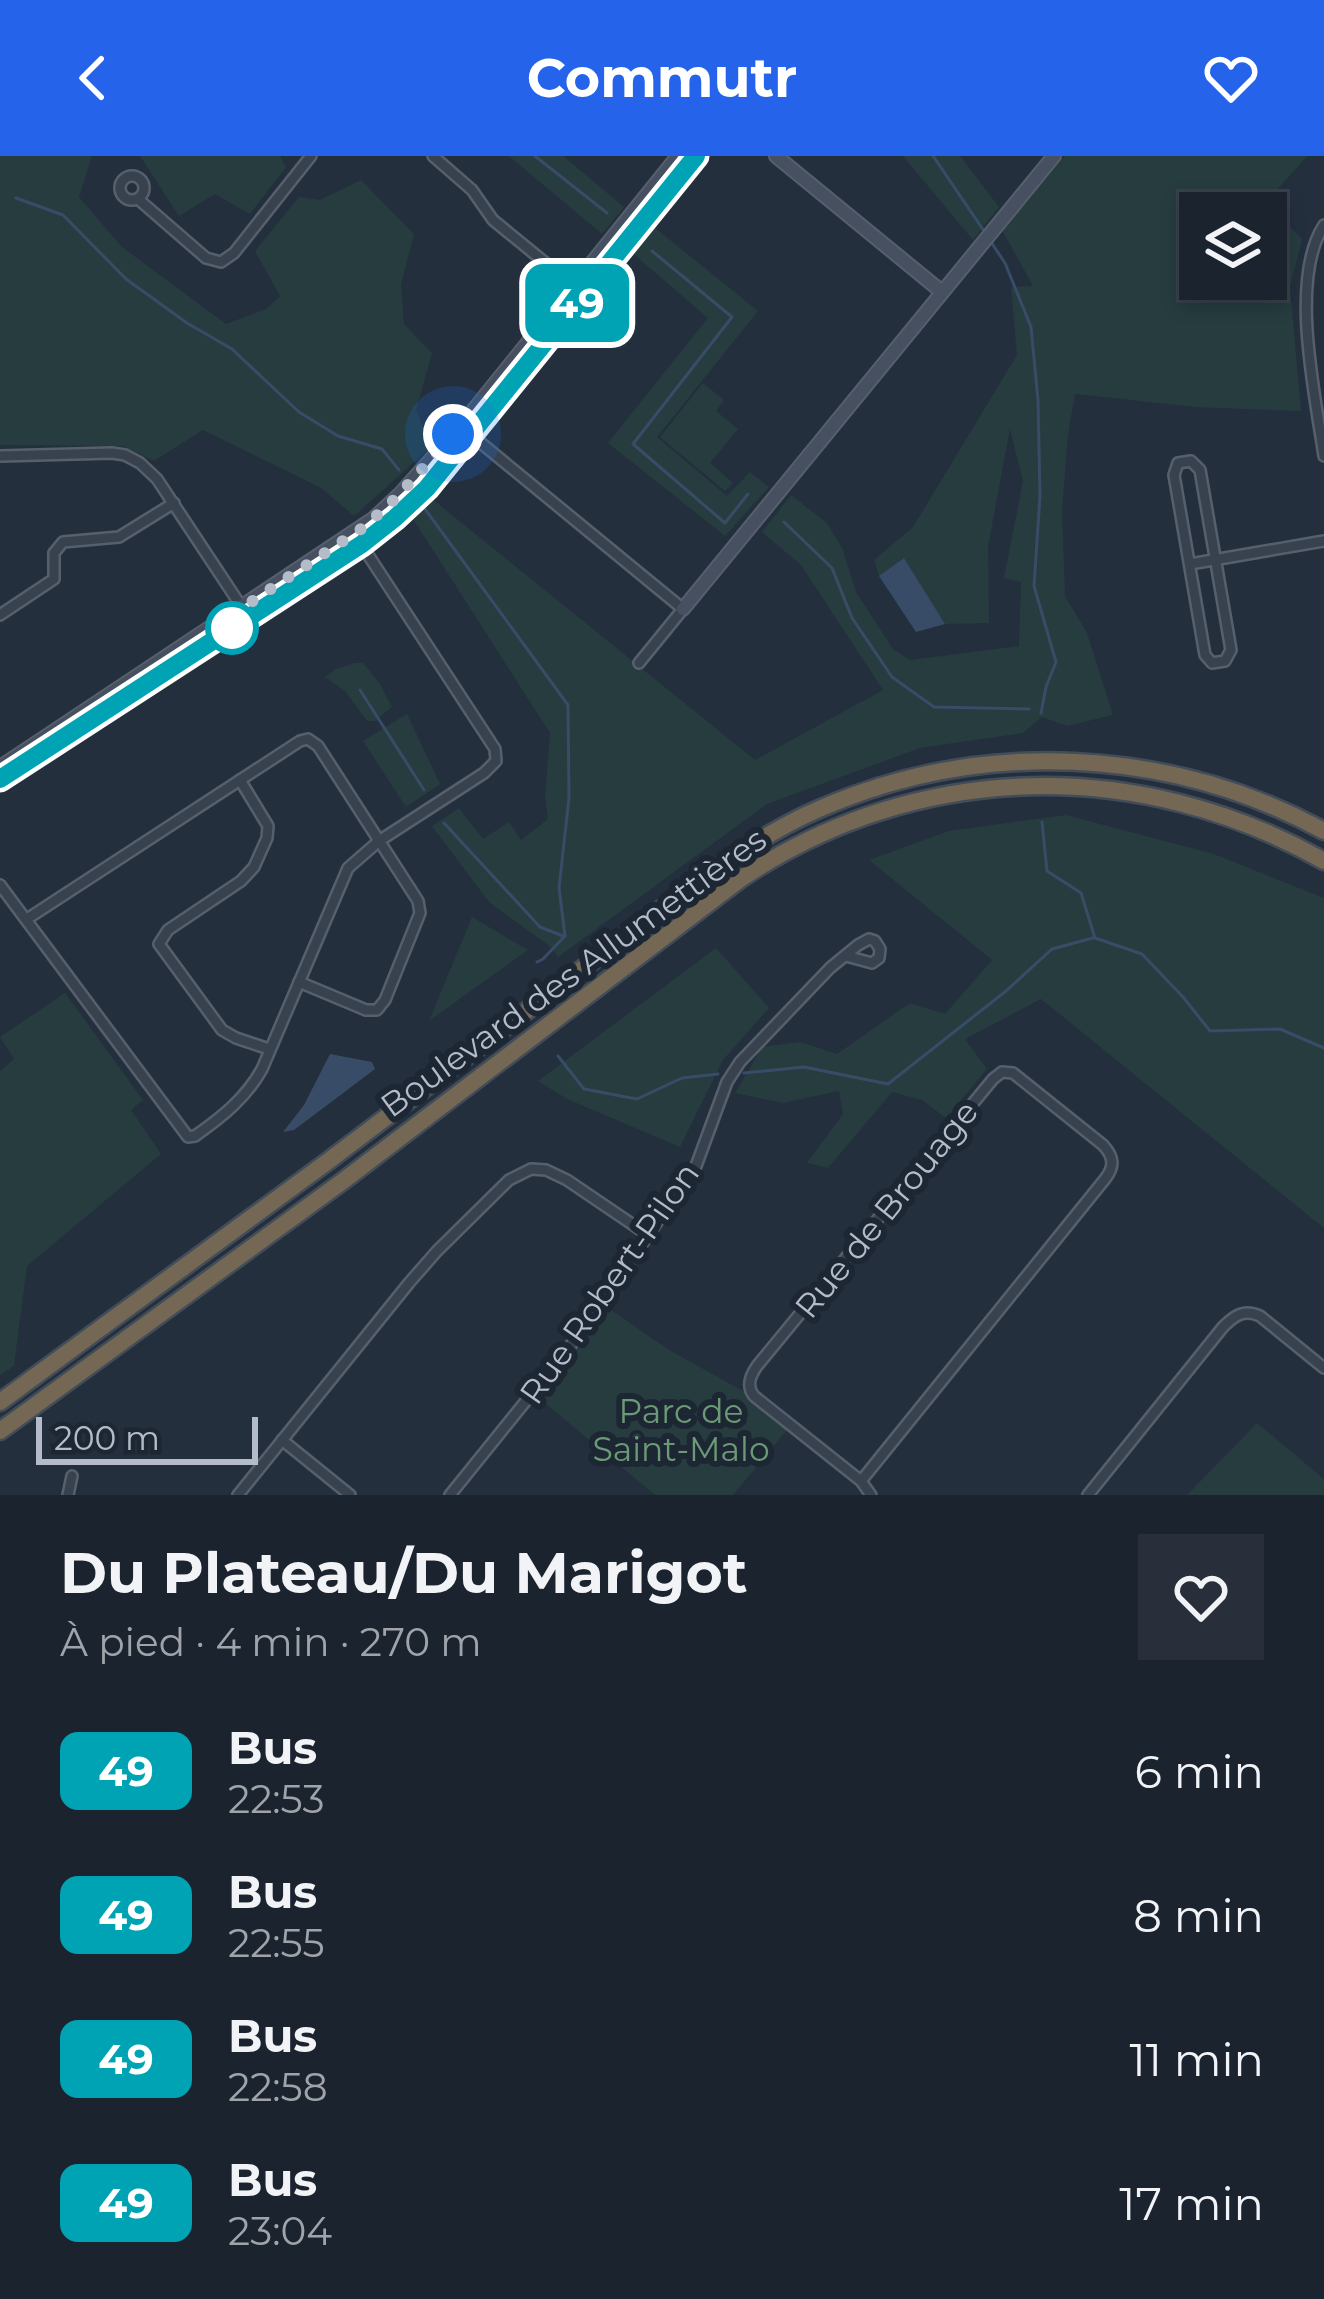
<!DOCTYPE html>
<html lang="fr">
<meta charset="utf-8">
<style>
body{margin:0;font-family:Montserrat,sans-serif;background:#282f3a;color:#f1f3f6;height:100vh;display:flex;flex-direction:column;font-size:45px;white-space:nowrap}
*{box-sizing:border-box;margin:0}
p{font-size:39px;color:#a0a4aa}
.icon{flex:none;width:66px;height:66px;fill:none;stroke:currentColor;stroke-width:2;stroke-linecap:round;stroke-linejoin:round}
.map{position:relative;height:1339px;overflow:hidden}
.side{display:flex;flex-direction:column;background:#1b232e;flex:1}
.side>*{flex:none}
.badge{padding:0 24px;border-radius:18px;font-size:42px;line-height:78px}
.tools{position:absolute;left:1179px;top:36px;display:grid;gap:24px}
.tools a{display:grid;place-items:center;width:108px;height:108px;border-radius:0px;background:#1b232e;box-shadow:0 6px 18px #0003,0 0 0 3px #39404a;font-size:60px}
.scale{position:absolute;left:36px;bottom:30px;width:222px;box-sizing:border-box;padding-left:12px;border:6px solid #b4bcc9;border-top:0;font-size:33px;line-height:42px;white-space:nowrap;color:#b4bcc9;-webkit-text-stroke:9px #1d2633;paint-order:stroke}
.you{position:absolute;width:60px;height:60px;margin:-30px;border:9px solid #fff;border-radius:50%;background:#1a73e8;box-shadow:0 0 0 18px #1a73e833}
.map>.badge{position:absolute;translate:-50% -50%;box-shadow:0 0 0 6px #fff}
.round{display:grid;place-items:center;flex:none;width:126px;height:126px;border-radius:0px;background:#282f3a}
.head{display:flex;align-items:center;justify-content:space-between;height:204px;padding:0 60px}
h1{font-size:57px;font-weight:700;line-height:90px}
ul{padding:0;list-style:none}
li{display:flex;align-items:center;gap:36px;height:144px;padding:0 60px}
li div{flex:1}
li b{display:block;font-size:45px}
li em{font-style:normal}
li .badge{min-width:132px;font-weight:700;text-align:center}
header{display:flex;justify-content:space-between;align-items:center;height:156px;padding:0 60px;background:#2563eb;color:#fff;font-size:54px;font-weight:700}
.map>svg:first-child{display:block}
.green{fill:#263c3f;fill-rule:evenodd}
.water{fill:#394c67}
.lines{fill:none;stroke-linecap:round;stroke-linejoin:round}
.stream{stroke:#394c67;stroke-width:3}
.street-casing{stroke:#565f6c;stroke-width:14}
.secondary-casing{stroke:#565f6c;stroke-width:16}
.highway-casing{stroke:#434c59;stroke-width:21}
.street{stroke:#38414e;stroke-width:9}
.secondary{stroke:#465061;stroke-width:12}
.highway{stroke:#746855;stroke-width:16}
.line-casing{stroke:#fff;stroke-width:27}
.line{stroke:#00a3b4;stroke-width:18}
.walk{stroke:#b4bcc9;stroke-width:12;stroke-dasharray:0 21.6}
.stop-dot{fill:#fff;stroke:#00a3b4;stroke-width:6}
.labels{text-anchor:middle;stroke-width:12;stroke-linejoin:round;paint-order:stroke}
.street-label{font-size:33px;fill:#b4bcc9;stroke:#1d2633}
.park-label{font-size:33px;fill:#6b9a76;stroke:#1d2633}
</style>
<header><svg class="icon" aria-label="back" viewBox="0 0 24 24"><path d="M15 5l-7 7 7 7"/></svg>Commutr<svg class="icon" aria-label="heart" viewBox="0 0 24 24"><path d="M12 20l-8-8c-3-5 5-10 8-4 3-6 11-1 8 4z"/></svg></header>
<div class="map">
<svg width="1324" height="1339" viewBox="0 0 1324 1339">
<rect width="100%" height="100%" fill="#242f3e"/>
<g class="green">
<path d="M 0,0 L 92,0 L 79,41 L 122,91 L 226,168 L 266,153 L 280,140 L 255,95 L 299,41 L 320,44 L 361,24 L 414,78 L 401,129 L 404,168 L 432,197 L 416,254 L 431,291 L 354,360 L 321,332 L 203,274 L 154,305 L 123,290 L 0,289 Z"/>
<path d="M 140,0 L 280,0 L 286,11 L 250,58 L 215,38 L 179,60 Z"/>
<path d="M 509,0 L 563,0 L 624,51 L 602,78 Z"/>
<path d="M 903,0 L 960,0 L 999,51 L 973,84 Z"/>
<path d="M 1065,0 L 1307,0 L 1266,46 L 1302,83 L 1290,131 L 1301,255 L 1195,251 L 1075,238 L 1068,279 L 1062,354 L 1065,440 L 1087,477 L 1113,559 L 1067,570 L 1042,561 L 1023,577 L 920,592 L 767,648 L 558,801 L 552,792 L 489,746 L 432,670 L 459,652 L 483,683 L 509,666 L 521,684 L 548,663 L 545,641 L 550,577 L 411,360 L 431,342 L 755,604 L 883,534 L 801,409 L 762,376 L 791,339 L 827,367 L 843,394 L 856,436 L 893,493 L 910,504 L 1019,490 L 1021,426 L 1004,422 L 1023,325 L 1010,273 L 988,390 L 989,467 L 945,468 L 904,402 L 879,420 L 874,404 L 913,371 L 1017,199 L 1011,131 L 1033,130 L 1002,74 ZM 1200,57 L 1266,57 L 1266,123 L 1200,123 Z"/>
<path d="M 654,71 L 758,155 L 657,281 L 727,340 L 750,316 L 769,331 L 725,380 L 608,287 L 708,162 L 631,96 Z"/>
<path d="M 703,227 L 724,244 L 716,255 L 738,273 L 710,307 L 733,327 L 725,335 L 660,281 Z"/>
<path d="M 355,507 L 363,507 L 380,528 L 392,551 L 375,565 L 367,565 L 345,535 L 325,521 L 336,513 Z"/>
<path d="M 407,558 L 440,628 L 406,651 L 363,585 Z"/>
<path d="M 1066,659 L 1214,698 L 1324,742 L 1324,1072 L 1041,843 L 965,883 L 987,913 L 946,962 L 922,944 L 892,936 L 828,1012 L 807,1007 L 843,958 L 839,935 L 783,947 L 735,937 L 762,891 L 800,886 L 837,898 L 910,847 L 945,858 L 992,804 L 869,704 L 949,675 Z"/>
<path d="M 472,761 L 528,794 L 429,865 Z"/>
<path d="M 716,792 L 769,852 L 723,904 L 680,991 L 567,943 L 538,925 Z"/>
<path d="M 65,837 L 143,944 L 131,954 L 161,998 L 27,1110 L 14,1210 L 0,1219 L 0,915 L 14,903 L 0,881 Z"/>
<path d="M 607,1151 L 669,1194 L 743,1235 L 787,1274 L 733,1339 L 655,1339 L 539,1242 Z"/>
<path d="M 1257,1267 L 1324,1323 L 1324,1339 L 1187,1339 Z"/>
</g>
<g class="water">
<path d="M 904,402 L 945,468 L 916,476 L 879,420 Z"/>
<path d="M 330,898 L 372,906 L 375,913 L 294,974 L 283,976 L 304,949 Z"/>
</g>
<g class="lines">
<g class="stream">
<path d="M 535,0 L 607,57"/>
<path d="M 933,0 L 986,78"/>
<path d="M 16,42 L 63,59 L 126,123 L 187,167 L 232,193 L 299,256 L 338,280 L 382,293 L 399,314"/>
<path d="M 991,86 L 1005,107 L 1031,171 L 1038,244 L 1040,340 L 1034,430 L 1056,506 L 1046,531 L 1041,557"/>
<path d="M 652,95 L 732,161 L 633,288 L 725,367 L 748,338"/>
<path d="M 425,353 L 568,549 L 569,642 L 559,732 L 565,780 L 543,803 L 537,806"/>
<path d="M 784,366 L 832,412 L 852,462 L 892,521 L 934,551 L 1029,553"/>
<path d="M 360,534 L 424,634"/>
<path d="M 1042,666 L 1047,715 L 1081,737 L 1095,782 L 1142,798 L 1183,841 L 1210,875 L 1280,873 L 1324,892"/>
<path d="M 444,667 L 540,771 L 563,780"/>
<path d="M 558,900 L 584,933 L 637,943 L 682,922 L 718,918"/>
<path d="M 744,917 L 804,911 L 888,928 L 1006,835 L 1052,793 L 1093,782"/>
</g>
<g class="street-casing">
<g id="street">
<path d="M 433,0 L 472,34 L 493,64 L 575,131"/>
<circle cx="132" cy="32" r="12"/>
<path d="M 138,43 L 206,102 L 221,106 L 234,97 L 311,0"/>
<path d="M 1324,69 C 1289,123 1315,238 1324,300"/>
<path d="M 470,278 L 683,453 L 639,507"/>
<path d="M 0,300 L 112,297 L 125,299 L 140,307 L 157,323 L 245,456"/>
<path d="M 1191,305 L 1200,314 L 1231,494 L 1225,505 L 1212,507 L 1205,499 L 1174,319 L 1178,307 Z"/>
<path d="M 1190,408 L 1324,385"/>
<path d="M 0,459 L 54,423 L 54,397 L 63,386 L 119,381 L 174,347"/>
<path d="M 240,624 L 268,670 L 267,682 L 254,711 L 241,725 L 168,774 L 159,788 L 222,874 L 236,882 L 269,893"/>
<path d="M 0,729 L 188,981 L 195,980 C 222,961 246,942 262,913 L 348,712 L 379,685 L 484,617 L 496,605 L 495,593 L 359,385"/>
<path d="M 27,763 L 300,585 L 308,583 L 318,590 L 418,745 L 420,757 L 385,844 L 377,854 L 366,854 L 299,826"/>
<path d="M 282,1284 L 350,1339"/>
<path d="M 861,1325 L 1105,1023 C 1115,1010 1114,1001 1103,989 L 1013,917 L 1002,916 L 993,923 L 757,1210 C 750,1220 746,1230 754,1240 L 861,1325 L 871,1339"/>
<path d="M 68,1339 L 72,1320"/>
<path d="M 238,1339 L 409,1127 L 437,1095 L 509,1024 L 531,1013 L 546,1014 L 567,1024 L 648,1079"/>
<path d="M 450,1339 L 579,1179 L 696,1010 L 727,926 L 740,906 L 830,812 L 858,789 L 869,783 L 875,785 L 880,793 L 879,802 L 872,807 L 846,800"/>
<path d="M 1088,1339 L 1223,1171 C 1235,1159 1244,1153 1260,1160 L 1324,1212"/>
</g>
</g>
<g class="secondary-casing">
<g id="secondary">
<path d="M 776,0 L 942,136"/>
<path d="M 683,453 L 1054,0"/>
<path d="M 0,611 L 373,363 L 399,339 L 459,272 L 678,0"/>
<path d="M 0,623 L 362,389 L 427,332 L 696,0"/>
</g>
</g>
<g class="highway-casing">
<g id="highway">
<path d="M 0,1246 L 327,1006 L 701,723 C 739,697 777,671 819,653 C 982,582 1169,591 1324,675"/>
<path d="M 0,1275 L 343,1025 L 742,722 C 919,604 1140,601 1324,705"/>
</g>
</g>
<use href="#street" class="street"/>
<use href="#secondary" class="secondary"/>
<use href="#highway" class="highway"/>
</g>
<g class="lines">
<g class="line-casing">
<path id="line" d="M 0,623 L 362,388 L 395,362 L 427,332 L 696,0"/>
</g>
<use href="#line" class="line"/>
<path class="walk" d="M 232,472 L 248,462 L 242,452 L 364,371 L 398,340 L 453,278"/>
</g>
<circle class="stop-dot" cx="232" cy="472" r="24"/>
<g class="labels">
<g class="street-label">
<text transform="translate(573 816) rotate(-36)" y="12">Boulevard des Allumettières</text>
<text transform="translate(886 1053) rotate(-51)" y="12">Rue de Brouage</text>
<text transform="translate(609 1127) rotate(-55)" y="12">Rue Robert-Pilon</text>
</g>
<g class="park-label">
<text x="681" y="1267">Parc de<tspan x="681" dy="38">Saint-Malo</tspan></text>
</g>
</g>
</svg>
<div class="tools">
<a><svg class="icon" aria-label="layers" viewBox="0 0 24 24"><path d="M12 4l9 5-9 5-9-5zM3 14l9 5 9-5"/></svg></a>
</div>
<div class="scale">200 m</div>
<div class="you" style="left:453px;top:278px"></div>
<b class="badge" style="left:577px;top:147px;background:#00a3b4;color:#fff">49</b>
</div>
<section class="side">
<div class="head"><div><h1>Du Plateau/Du Marigot</h1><p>À pied · 4 min · 270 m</p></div><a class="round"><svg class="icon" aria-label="heart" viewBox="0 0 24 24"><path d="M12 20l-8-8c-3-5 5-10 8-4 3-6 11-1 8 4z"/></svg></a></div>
<ul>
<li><span class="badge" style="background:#00a3b4;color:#fff">49</span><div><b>Bus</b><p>22:53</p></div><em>6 min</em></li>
<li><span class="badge" style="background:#00a3b4;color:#fff">49</span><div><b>Bus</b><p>22:55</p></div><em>8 min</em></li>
<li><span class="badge" style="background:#00a3b4;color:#fff">49</span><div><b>Bus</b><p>22:58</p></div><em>11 min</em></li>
<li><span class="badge" style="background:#00a3b4;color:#fff">49</span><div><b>Bus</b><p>23:04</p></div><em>17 min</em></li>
</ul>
</section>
